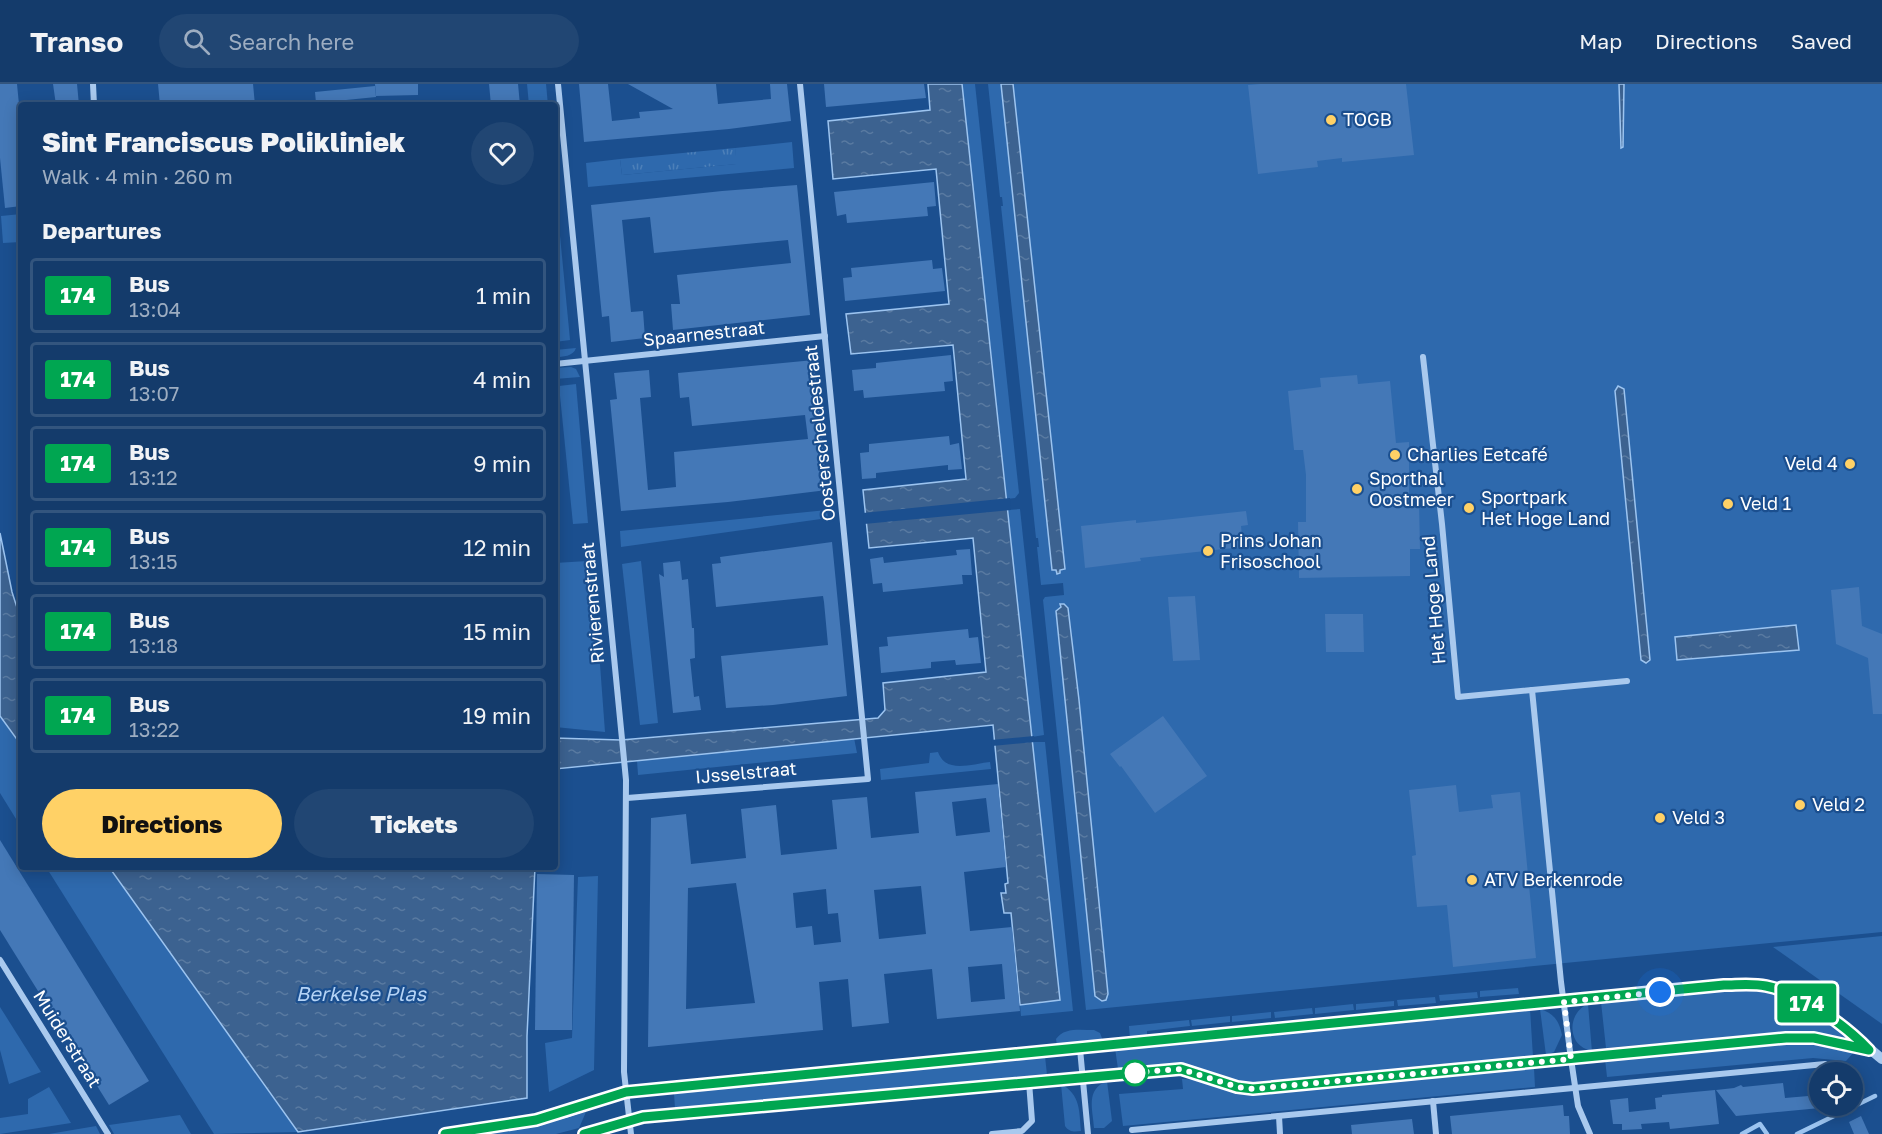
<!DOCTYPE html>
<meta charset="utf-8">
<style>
body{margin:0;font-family:"Golos Text",sans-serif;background:#214673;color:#f1f3f6;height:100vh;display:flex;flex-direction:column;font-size:22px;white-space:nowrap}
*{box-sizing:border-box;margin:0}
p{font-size:20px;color:#9dadc1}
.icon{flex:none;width:33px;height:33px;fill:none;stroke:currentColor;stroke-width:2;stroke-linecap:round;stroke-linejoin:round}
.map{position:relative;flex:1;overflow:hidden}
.panel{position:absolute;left:18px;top:18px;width:540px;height:768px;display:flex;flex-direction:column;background:#143b6b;border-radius:6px;box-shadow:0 3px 15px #0003,0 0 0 2px #33557e}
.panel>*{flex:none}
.badge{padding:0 12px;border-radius:4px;font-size:21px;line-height:39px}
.controls{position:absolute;left:1809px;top:978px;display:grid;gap:12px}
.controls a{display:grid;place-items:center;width:54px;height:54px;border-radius:50%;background:#143b6b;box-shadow:0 3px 15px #0003,0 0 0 2px #33557e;font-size:30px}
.you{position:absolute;width:30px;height:30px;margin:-15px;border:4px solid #fff;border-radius:50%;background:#1a73e8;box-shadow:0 0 0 9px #1a73e833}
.map>.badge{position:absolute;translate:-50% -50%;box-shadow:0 0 0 3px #fff}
h2{padding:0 24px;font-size:22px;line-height:54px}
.round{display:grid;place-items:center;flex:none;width:63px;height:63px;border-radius:32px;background:#214673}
.overview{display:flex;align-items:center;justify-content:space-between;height:102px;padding:0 24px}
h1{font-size:28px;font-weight:800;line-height:45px}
.button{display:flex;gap:12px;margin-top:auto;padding:12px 24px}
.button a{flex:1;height:69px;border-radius:36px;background:#ffd166;color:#111;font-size:24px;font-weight:800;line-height:69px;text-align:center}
.button a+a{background:#214673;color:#f1f3f6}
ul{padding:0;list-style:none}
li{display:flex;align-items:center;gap:18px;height:75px;margin:0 12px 9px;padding:0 12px;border:3px solid #33557e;border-radius:6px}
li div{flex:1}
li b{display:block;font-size:22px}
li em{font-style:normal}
li .badge{min-width:66px;font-weight:700;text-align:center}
header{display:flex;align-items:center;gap:36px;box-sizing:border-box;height:84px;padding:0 30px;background:#143b6b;border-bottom:2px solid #33557e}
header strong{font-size:28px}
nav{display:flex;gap:33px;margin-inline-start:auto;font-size:21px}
.search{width:420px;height:54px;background:#214673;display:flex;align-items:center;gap:15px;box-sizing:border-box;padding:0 21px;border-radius:33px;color:#9dadc1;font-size:22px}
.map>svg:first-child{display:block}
.grass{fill:#2e69ad;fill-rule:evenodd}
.park{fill:url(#park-tufts)}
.water{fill:url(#water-ripples);stroke:#9cc4f0;stroke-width:1.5}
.pier{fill:#1b4f8f}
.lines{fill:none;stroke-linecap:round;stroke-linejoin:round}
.stream{stroke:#9cc4f0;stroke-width:4.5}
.building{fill:#4478b7;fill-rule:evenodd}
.minor{stroke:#a9c9ee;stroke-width:6}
.tertiary{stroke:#a9c9ee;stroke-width:10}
.line-casing{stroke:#fff;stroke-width:14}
.line{stroke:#00a651;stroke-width:9}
.walk{stroke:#fff;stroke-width:6;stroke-dasharray:0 10.8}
.poi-dot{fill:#ffd166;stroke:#1b4f8f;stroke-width:2}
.stop-dot{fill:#fff;stroke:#00a651;stroke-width:3}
.labels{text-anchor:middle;stroke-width:4.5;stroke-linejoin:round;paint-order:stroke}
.poi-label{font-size:18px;fill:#fff;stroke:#1b4f8f;text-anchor:start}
.street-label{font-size:18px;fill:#fff;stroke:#1b4f8f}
.water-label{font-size:20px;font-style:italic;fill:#b5d3f5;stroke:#1b4f8f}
</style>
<header>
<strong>Transo</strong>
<div class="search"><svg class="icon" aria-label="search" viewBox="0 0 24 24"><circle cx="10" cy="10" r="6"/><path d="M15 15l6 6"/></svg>Search here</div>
<nav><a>Map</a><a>Directions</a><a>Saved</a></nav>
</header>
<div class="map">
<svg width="1882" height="1050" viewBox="0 0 1882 1050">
<defs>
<pattern id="park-tufts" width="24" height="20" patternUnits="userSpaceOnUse" patternTransform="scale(1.5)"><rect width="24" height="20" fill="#2e69ad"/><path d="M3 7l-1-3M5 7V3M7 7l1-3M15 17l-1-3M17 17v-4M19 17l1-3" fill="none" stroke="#4d80b9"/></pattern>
<pattern id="water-ripples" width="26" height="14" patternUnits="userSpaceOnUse" patternTransform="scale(1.5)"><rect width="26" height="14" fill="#3c6290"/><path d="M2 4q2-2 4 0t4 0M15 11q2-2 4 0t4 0" fill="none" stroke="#597aa1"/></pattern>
</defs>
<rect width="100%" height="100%" fill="#1b4f8f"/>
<g class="grass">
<path d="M 527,0 L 546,0 L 548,21 L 529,21 Z"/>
<path d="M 962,0 L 975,0 L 1019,409 L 1015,414 L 1007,415 Z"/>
<path d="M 988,0 L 1001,0 L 1052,486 L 1057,486 L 1057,490 L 1010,0 L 1882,0 L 1882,848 L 1086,926 L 1043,516 L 1045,513 L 1064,511 L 1063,499 L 1041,501 L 1037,463 L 1039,463 L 1038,454 L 1036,454 L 1001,122 L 1003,122 L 1002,113 L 1000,113 ZM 1061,521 L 1063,520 L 1064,523 L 1107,915 L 1104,917 L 1095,912 L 1056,527 L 1061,523 Z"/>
<path d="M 792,58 L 794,84 L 588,103 L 586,79 L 620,75 L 622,91 L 736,80 L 735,64 Z"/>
<path d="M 555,99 L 570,256 L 555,258 Z"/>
<path d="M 21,130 L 21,158 L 3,159 L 1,132 Z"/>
<path d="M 576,264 C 573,273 563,272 555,274 L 555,266 Z"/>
<path d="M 571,283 L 576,285 L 580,293 L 555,295 L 555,284 Z"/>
<path d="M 576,300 L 588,439 L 573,440 L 559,302 Z"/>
<path d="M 1020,425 L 1044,651 L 1032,653 L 1008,426 Z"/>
<path d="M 827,426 L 828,434 L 621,463 L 620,447 Z"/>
<path d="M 587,477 L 599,567 L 605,648 L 555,643 L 555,479 Z"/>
<path d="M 641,477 L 658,639 L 640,641 L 622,480 Z"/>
<path d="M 0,632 L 21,661 L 21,743 L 0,709 Z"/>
<path d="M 854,654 L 857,669 L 638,691 L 637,676 Z"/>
<path d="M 1032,658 L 1045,658 L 1073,927 L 1021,932 L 1020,921 L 1060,916 Z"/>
<path d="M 938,668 C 946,690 971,680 990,678 L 991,685 L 881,696 L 880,685 L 929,679 L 930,669 Z"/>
<path d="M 46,783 L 109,783 L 298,1048 L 214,1050 Z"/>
<path d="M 598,792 L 594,986 L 549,1008 L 545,959 L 572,954 L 578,793 Z"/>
<path d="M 1882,852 L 1882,940 L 1773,863 Z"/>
<path d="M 1518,904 L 1519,910 L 1480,913 L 1480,907 Z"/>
<path d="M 1736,905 L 1767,907 L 1801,918 L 1859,958 L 1858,960 L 1822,951 L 1773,949 L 1606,964 L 1601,918 Z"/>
<path d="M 1477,908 L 1478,914 L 1440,917 L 1439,911 Z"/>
<path d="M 1435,913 L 1436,919 L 1398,922 L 1397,916 Z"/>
<path d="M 1394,917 L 1394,922 L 1356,926 L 1356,920 Z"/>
<path d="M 1353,920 L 1354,926 L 1315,930 L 1315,924 Z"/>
<path d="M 1588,920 L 1592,968 C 1586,965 1580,963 1576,957 C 1568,943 1574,926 1588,920 Z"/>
<path d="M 0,923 L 41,988 L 9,1000 L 0,966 Z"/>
<path d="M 1312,924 L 1313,930 L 1275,934 L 1274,928 Z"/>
<path d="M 1530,925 L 1533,973 L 1256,1000 L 1222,994 L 1184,981 L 1118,985 L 1115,964 Z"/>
<path d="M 1540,925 C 1554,929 1559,937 1562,951 L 1554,968 L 1546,971 Z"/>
<path d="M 1271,928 L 1271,934 L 1232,938 L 1232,932 Z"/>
<path d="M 1230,932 L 1230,938 L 1192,942 L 1191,936 Z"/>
<path d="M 1189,936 L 1190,942 L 1147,947 L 1147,953 L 1130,955 L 1129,942 Z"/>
<path d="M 1094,946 L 1100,949 L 1103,957 L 1057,962 L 1056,955 C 1064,943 1081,946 1094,946 Z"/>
<path d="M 1806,959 L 1830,962 L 1853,969 L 1846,977 L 1813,974 L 1607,993 L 1605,975 L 1773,960 Z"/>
<path d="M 1045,972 L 1047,991 L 675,1025 L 674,1009 Z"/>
<path d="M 1534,984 L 1535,1003 L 1123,1042 L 1119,1010 L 1183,1005 L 1182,995 L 1209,997 L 1244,1011 Z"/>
<path d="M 1107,997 L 1112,1037 L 1104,1044 L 1094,1044 C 1093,1025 1085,1006 1107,997 Z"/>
<path d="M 1061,1000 C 1081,1011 1079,1027 1081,1047 C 1074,1048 1069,1048 1065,1042 Z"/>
<path d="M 49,1003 L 71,1039 L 0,1050 L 0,1034 L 28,1030 L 28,1015 Z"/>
<path d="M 586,1028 L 579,1044 L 556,1050 L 486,1050 L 531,1043 Z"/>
<path d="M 180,1031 L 191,1050 L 114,1050 L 109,1041 Z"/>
<path d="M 96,1042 L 100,1050 L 49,1050 Z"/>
</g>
<path class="park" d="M 735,64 L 737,80 L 622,91 L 620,75 Z"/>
<g class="water">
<path d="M 928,0 L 962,0 L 1060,916 L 1020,921 L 1011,829 L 1004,829 L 1001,809 L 1006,809 L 1005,800 L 1008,799 L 993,641 L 555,685 L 555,654 L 621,656 L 878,634 L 885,626 L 883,599 L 986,588 L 973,454 L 869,464 L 863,406 L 966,395 L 953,261 L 851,270 L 846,230 L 949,220 L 936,85 L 833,95 L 828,37 L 930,26 Z"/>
<path d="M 1001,0 L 1013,0 L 1065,485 L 1060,486 L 1060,489 L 1057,490 L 1056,486 L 1052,486 Z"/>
<path d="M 1619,0 L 1624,0 L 1623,63 L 1621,64 Z"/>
<path d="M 1618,302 L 1624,305 L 1650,576 L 1646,579 L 1641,576 L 1615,307 Z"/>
<path d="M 0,449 L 12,508 L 21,536 L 21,661 L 0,632 Z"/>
<path d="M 1060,520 L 1064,520 L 1068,524 L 1079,616 L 1108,910 L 1106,916 L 1102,917 L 1095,912 L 1056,527 L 1061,523 Z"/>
<path d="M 1796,541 L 1799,566 L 1677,576 L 1675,553 Z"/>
<path d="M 109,783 L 535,783 L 527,952 L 527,1014 L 298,1048 Z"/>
</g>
<g class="pier">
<path d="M 1010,414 L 1011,426 L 864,440 L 863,429 Z"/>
<path d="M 1034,652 L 1035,658 L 992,662 L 991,656 Z"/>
</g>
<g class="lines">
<g class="stream">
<path d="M 1742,1050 L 1760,1040 L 1767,1050"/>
<path d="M 1797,1050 L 1875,1012"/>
</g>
</g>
<g class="building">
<path d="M 0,0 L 17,0 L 21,41 L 21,122 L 5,124 L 0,74 Z"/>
<path d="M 53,0 L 77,0 L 79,21 L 56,21 Z"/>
<path d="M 158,0 L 253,0 L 255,21 L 160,21 Z"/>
<path d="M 375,0 L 418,0 L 418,11 L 376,12 Z"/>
<path d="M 489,0 L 518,0 L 520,21 L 491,21 Z"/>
<path d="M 579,0 L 608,0 L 612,37 L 640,34 L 639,28 L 673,25 L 628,0 L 716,0 L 718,20 L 771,15 L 770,0 L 787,0 L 791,37 L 729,45 L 584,58 Z"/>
<path d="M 824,0 L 924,0 L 926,14 L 826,23 Z"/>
<path d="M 1260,0 L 1406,0 L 1414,71 L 1342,78 L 1342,74 L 1317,77 L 1318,83 L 1258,90 L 1248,1 Z"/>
<path d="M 375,2 L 376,13 L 316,19 L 315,8 Z"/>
<path d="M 934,98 L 936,122 L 927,123 L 928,132 L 847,139 L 846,130 L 837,132 L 834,108 Z"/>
<path d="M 797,101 L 810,231 L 673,246 L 671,220 L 680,220 L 677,191 L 791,179 L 788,156 L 654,169 L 650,133 L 622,136 L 631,228 L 643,227 L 645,254 L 611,258 L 609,232 L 602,233 L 591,121 L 722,107 Z"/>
<path d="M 932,176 L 933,185 L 942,184 L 945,207 L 845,217 L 843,194 L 852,193 L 851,184 Z"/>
<path d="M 951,271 L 953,297 L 944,298 L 945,307 L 864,314 L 863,306 L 854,307 L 852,286 L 876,284 L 876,279 Z"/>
<path d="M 814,276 L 827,406 L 728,418 L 621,427 L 610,316 L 617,315 L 614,289 L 649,286 L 651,313 L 640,314 L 648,406 L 676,403 L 674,368 L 808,355 L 805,331 L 692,342 L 689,313 L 680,314 L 678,289 Z"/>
<path d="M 1357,291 L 1358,300 L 1390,297 L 1396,359 L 1409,358 L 1409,418 L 1419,418 L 1420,465 L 1410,465 L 1410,492 L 1299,494 L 1298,438 L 1306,438 L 1306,391 L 1303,366 L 1294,366 L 1288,307 L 1321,303 L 1320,294 Z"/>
<path d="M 949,352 L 950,361 L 959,359 L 962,385 L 948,386 L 948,381 L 876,389 L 876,394 L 862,395 L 860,369 L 869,368 L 869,360 Z"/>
<path d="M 1246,427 L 1248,441 L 1241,442 L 1243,463 L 1140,474 L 1141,477 L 1085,484 L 1081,442 L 1136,436 L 1136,439 Z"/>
<path d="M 832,458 L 847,612 L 773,621 L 726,624 L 721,572 L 828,561 L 824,518 L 823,512 L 716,523 L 712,480 L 721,479 L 720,473 Z"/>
<path d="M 970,465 L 972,491 L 962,491 L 963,500 L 883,508 L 882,499 L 873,500 L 870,475 L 883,473 L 884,479 L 920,475 L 957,471 L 956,466 Z"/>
<path d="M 680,477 L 682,496 L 688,495 L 692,544 L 694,544 L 695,574 L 690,575 L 694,613 L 699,612 L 701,626 L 673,629 L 659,490 L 664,493 L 663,479 Z"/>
<path d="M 1859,503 L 1862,542 L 1882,550 L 1882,630 L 1873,630 L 1868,574 L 1836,560 L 1831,506 Z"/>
<path d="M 1195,512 L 1200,576 L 1173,577 L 1168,513 Z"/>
<path d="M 1325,530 L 1363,530 L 1364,568 L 1326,568 Z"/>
<path d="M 968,545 L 969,554 L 978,553 L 981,579 L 956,581 L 955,576 L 931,578 L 931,584 L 881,589 L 879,563 L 888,562 L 887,553 Z"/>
<path d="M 1163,632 L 1207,692 L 1155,729 L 1121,682 L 1120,683 L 1110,670 Z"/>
<path d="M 998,700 L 1006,783 L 964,788 L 970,847 L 1012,843 L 1020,927 L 937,935 L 932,885 L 884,890 L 889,939 L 852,943 L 848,895 L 819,898 L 823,946 L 648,963 L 651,734 L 686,730 L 691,780 L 746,774 L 741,725 L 776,721 L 781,771 L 837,765 L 832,716 L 867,713 L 871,754 L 919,749 L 915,708 ZM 986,714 L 990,748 L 956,752 L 952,718 ZM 736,799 L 755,919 L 686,925 L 688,804 ZM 921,802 L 926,850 L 879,855 L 874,806 ZM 826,805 L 828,830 L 838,829 L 841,858 L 814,861 L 812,842 L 796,844 L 793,809 ZM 1002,880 L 1005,915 L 971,918 L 968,883 Z"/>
<path d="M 1456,701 L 1459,728 L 1493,724 L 1491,711 L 1520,708 L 1536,874 L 1453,883 L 1447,821 L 1417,823 L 1412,772 L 1416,771 L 1409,706 Z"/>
<path d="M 0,756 L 149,997 L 109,1021 L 0,846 Z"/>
<path d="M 537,790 L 574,791 L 572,946 L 535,946 Z"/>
<path d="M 1783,999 L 1785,1014 L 1820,1011 L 1820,1024 L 1736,1032 L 1716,1006 L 1734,1004 L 1741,1001 L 1743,1003 Z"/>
<path d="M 1715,1006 L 1719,1040 L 1670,1045 L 1669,1038 L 1641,1040 L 1642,1045 L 1622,1046 L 1622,1040 L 1613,1040 L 1610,1016 L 1628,1014 L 1629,1028 L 1656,1025 L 1655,1014 L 1662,1013 L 1662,1011 Z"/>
<path d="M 1563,1021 L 1564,1032 L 1569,1032 L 1570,1050 L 1452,1050 L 1450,1032 Z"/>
<path d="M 1861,1032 L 1869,1050 L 1854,1050 L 1849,1038 Z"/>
<path d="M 1412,1035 L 1414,1050 L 1352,1050 L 1351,1041 Z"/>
</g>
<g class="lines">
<g class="minor">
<path d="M 93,0 L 94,21"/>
<path d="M 558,0 L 626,696 L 624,988 L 631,1050"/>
<path d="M 1423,273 L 1442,440 L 1458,613 L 1627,597"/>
<path d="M 555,280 L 825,252"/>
<path d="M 1532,606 L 1561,898 L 1571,975 L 1578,1022 L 1590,1050"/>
<path d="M 627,714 L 868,695 L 800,0"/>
<path d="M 0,876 L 108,1050"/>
<path d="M 1080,965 L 1088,1050"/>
<path d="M 1433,1017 L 1436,1050"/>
<path d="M 1279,1032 L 1280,1050"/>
<path d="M 1132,1046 L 1825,980"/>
<path d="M 992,1050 L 1022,1047 L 1032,1037 L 1029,998"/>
</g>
<g class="tertiary">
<path d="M 445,1050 L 536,1036 L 565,1029 L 626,1008 L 1723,901 C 1737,901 1751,900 1765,902 C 1794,907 1835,934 1858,954 C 1866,961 1873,968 1882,975"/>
<path d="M 584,1050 L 643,1033 L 1181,985 L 1237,1003 L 1253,1005 L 1786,954 L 1814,954 L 1869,966"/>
</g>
</g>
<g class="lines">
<g class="line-casing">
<path id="line" d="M 445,1050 L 536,1036 L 626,1008 L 1724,901 C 1737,901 1752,899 1766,902 C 1801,909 1845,941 1869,966 L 1814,954 L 1786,954 L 1253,1005 L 1237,1003 L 1181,985 L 643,1033 L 584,1050"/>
</g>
<use href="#line" class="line"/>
<path class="walk" d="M 1135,989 L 1130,989 L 1181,985 L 1237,1003 L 1253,1005 L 1571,975 L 1564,918 L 1660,908"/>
</g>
<g class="poi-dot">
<circle cx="1331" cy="36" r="6"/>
<circle cx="1395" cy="371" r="6"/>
<circle cx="1850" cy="380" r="6"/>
<circle cx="1357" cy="405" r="6"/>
<circle cx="1728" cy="420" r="6"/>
<circle cx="1469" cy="424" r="6"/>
<circle cx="1208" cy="467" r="6"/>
<circle cx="1800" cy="721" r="6"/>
<circle cx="1660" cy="734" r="6"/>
<circle cx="1472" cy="796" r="6"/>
</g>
<circle class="stop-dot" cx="1135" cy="989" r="12"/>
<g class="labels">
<g class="poi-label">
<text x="1343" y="42">TOGB</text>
<text x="1407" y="377">Charlies Eetcafé</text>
<text x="1838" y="386" text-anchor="end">Veld 4</text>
<text x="1369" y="401">Sporthal<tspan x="1369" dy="21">Oostmeer</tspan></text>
<text x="1481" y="420">Sportpark<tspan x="1481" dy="21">Het Hoge Land</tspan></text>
<text x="1740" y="426">Veld 1</text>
<text x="1220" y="463">Prins Johan<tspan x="1220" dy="21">Frisoschool</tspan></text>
<text x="1812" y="727">Veld 2</text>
<text x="1672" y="740">Veld 3</text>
<text x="1484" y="802">ATV Berkenrode</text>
</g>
<g class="street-label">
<text transform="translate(704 250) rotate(-6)" y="6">Spaarnestraat</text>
<text transform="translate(820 349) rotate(-96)" y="6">Oosterscheldestraat</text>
<text transform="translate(1434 516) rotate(-95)" y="6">Het Hoge Land</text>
<text transform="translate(593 519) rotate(-95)" y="6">Rivierenstraat</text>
<text transform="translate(746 689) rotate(-5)" y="6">IJsselstraat</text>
<text transform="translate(67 955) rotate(58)" y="6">Muiderstraat</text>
</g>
<g class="water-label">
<text x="361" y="917">Berkelse Plas</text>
</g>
</g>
</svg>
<div class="controls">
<a><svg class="icon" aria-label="locate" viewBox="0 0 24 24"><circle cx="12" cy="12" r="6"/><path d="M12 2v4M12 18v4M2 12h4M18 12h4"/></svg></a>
</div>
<div class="you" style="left:1660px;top:908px"></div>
<b class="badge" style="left:1807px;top:919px;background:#00a651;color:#fff">174</b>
<section class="panel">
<div class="overview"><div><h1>Sint Franciscus Polikliniek</h1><p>Walk · 4 min · 260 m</p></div><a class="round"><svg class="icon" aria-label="heart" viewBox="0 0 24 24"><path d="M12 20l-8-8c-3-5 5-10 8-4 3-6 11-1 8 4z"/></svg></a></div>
<h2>Departures</h2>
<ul>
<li><span class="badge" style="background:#00a651;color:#fff">174</span><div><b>Bus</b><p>13:04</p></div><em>1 min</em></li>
<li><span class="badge" style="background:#00a651;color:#fff">174</span><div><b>Bus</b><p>13:07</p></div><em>4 min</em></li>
<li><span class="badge" style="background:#00a651;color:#fff">174</span><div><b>Bus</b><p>13:12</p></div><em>9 min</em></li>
<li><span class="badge" style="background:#00a651;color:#fff">174</span><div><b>Bus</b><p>13:15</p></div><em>12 min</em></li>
<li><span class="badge" style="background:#00a651;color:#fff">174</span><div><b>Bus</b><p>13:18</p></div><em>15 min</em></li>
<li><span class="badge" style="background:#00a651;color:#fff">174</span><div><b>Bus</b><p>13:22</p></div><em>19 min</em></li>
</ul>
<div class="button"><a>Directions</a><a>Tickets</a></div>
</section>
</div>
